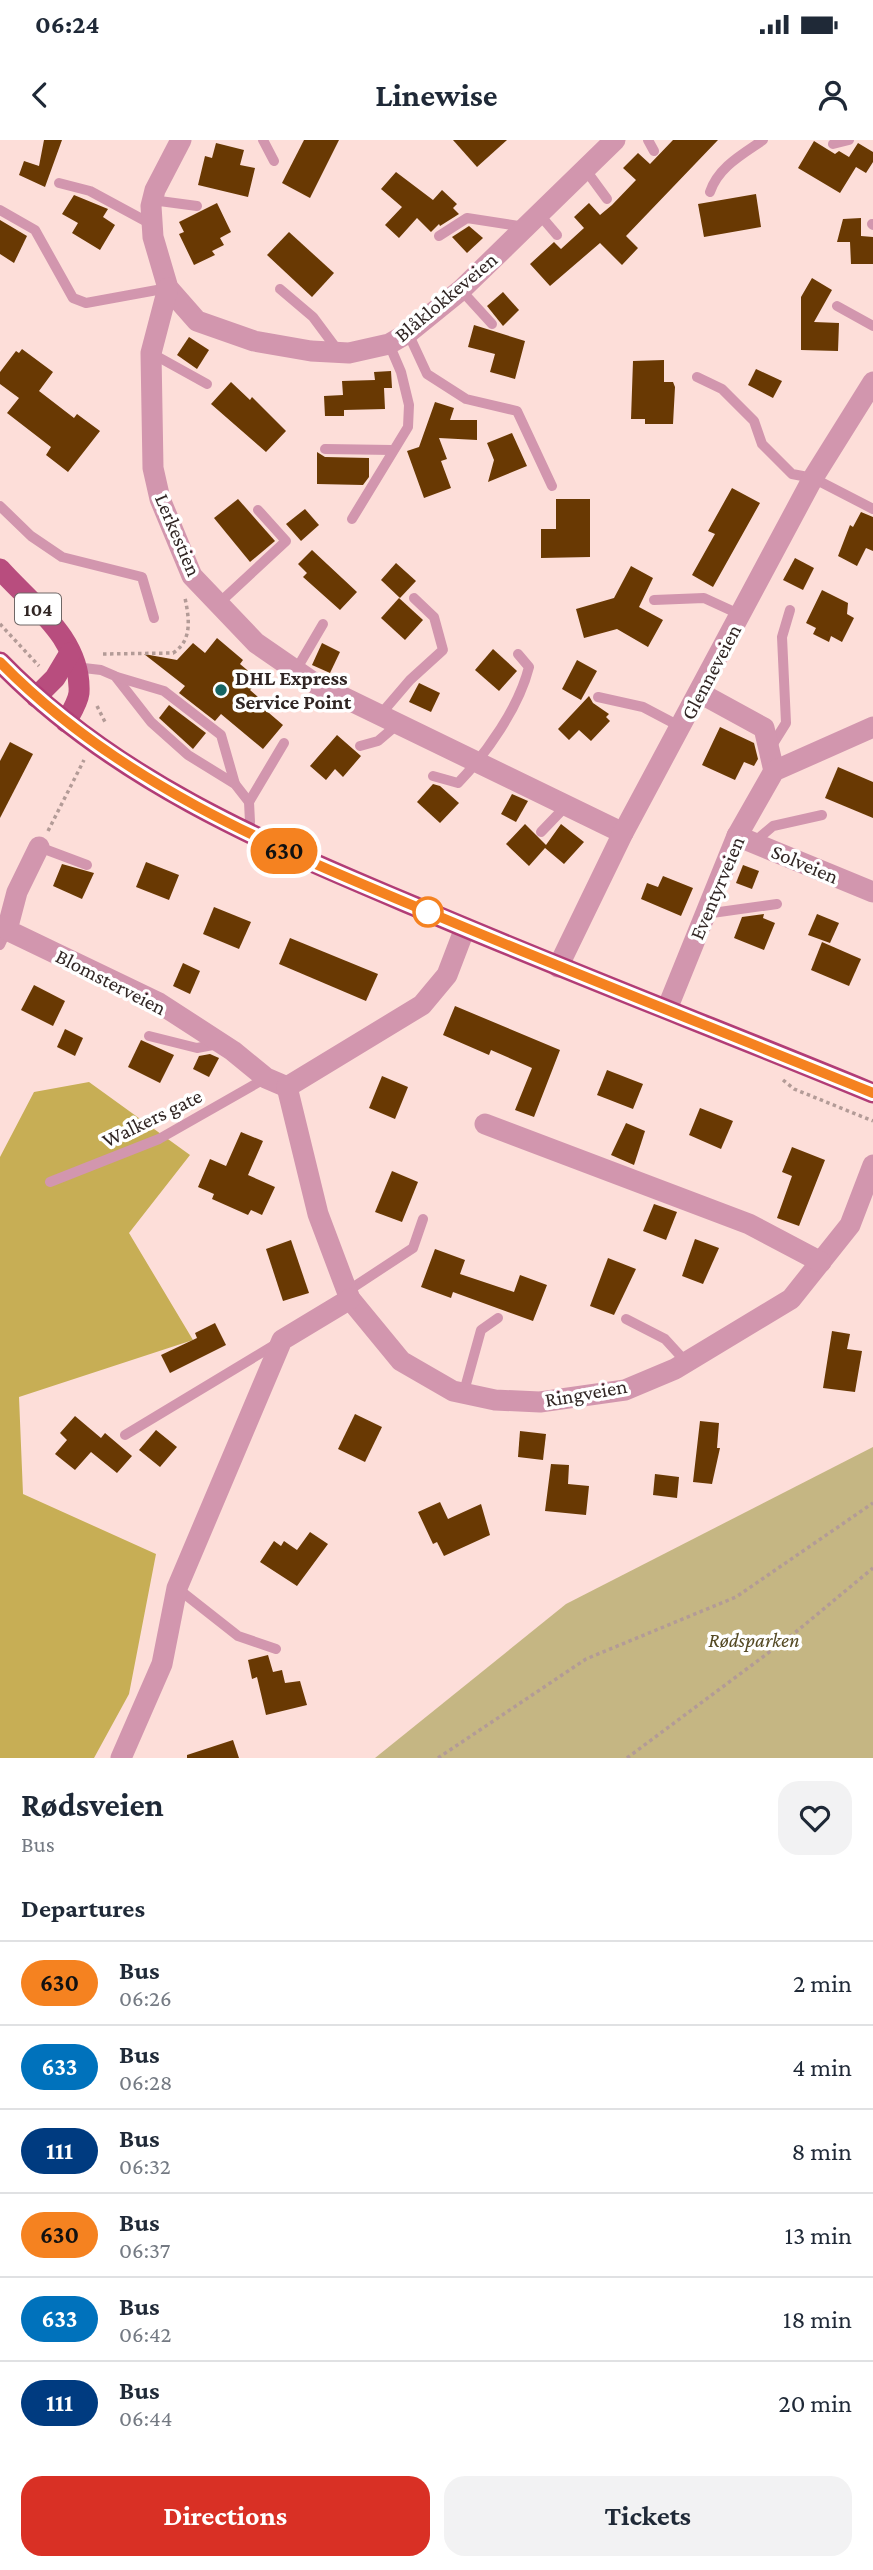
<!DOCTYPE html>
<meta charset="utf-8">
<style>
body{margin:0;font-family:"Crimson Pro",serif;background:#f2f2f3;color:#1f2937;height:100vh;display:flex;flex-direction:column;font-size:26px;white-space:nowrap}
*{box-sizing:border-box;margin:0}
p{font-size:23px;color:#747a83}
.icon{flex:none;width:38px;height:38px;fill:none;stroke:currentColor;stroke-width:2;stroke-linecap:round;stroke-linejoin:round}
.map{position:relative;height:1618px;overflow:hidden}
.details{display:flex;flex-direction:column;background:#fff;flex:1}
.details>*{flex:none}
.badge{padding:0 14px;border-radius:23px;font-size:24px;line-height:46px}
.map>.badge{position:absolute;translate:-50% -50%;box-shadow:0 0 0 4px #fff}
h2{padding:0 21px;font-size:26px;line-height:63px}
.round{display:grid;place-items:center;flex:none;width:74px;height:74px;border-radius:21px;background:#f2f2f3}
.head{display:flex;align-items:center;justify-content:space-between;height:119px;padding:0 21px}
h1{font-size:33px;font-weight:700;line-height:52px}
.primary-button{display:flex;gap:14px;margin-top:auto;padding:14px 21px}
.primary-button a{flex:1;height:80px;border-radius:21px;background:#d93025;color:#fff;font-size:28px;font-weight:700;line-height:80px;text-align:center}
.primary-button a+a{background:#f2f2f3;color:#1f2937}
ul{padding:0;list-style:none}
li{display:flex;align-items:center;gap:21px;height:84px;padding:0 21px;border-top:2px solid #e0e1e3}
li div{flex:1}
li b{display:block;font-size:26px}
li em{font-style:normal}
li .badge{min-width:77px;font-weight:700;text-align:center}
.status{display:flex;justify-content:space-between;align-items:center;height:49px;padding:0 35px;background:#fff;direction:ltr}
.status svg{height:19px;fill:currentColor}
header{display:flex;justify-content:space-between;align-items:center;height:91px;padding:0 21px;background:#fff;font-size:32px;font-weight:700}
.map>svg:first-child{display:block}
.green{fill:#c5b683}
.forest{fill:#c7ae55}
.building{fill:#693903}
.lines{fill:none;stroke-linecap:round;stroke-linejoin:round}
.path{stroke:#b39b97;stroke-width:3.5;stroke-dasharray:3.5 3.5;stroke-linecap:butt}
.service{stroke:#d296ae;stroke-width:10}
.minor{stroke:#d296ae;stroke-width:21}
.primary{stroke:#b84d7e;stroke-width:21}
.trunk{stroke:#b23d76;stroke-width:21}
.line-casing{stroke:#fff;stroke-width:16}
.line{stroke:#f58220;stroke-width:10}
.poi-dot{fill:#166564;stroke:#fff;stroke-width:2.5}
.stop-dot{fill:#fff;stroke:#f58220;stroke-width:3.5}
.labels{text-anchor:middle;stroke-width:7;stroke-linejoin:round;paint-order:stroke}
.shield{fill:#fff;stroke:#6f6766;stroke-width:2}
.shield-label{font-size:19px;font-weight:bold;fill:#312624}
.street-label{font-size:21px;fill:#312624;stroke:#fff}
.poi-label{font-size:21px;font-weight:bold;fill:#312624;stroke:#fff;text-anchor:start}
.park-label{font-size:21px;font-style:italic;fill:#544923;stroke:#fff}
</style>
<div class="status"><b>06:24</b><svg viewBox="0 0 49 12"><path d="M0 12V9h3v3zM5 12V6h3v6zM10 12V3h3v9zM15 12V0h3v12zM26 1h20v11H26zM47 4h2v5h-2z"/></svg></div>
<header><svg class="icon" aria-label="back" viewBox="0 0 24 24"><path d="M15 5l-7 7 7 7"/></svg>Linewise<svg class="icon" aria-label="person" viewBox="0 0 24 24"><circle cx="12" cy="8" r="4"/><path d="M4 21q1-7 8-7t8 7"/></svg></header>
<div class="map">
<svg width="873" height="1618" viewBox="0 0 873 1618">
<rect width="100%" height="100%" fill="#fdded9"/>
<path class="green" d="M 873,1307 L 873,1618 L 375,1618 L 566,1464 Z"/>
<path class="forest" d="M 89,942 L 190,1015 L 129,1093 L 193,1200 L 19,1257 L 23,1354 L 156,1414 L 129,1554 L 94,1618 L 0,1618 L 0,1017 L 34,952 Z"/>
<g class="building">
<path d="M 44,0 L 62,0 L 45,47 L 19,35 L 24,21 L 39,26 Z"/>
<path d="M 304,0 L 339,0 L 310,58 L 282,43 Z"/>
<path d="M 453,0 L 507,0 L 477,27 Z"/>
<path d="M 673,0 L 718,0 L 626,96 L 638,108 L 622,125 L 600,103 L 550,146 L 530,124 L 554,102 L 561,109 L 584,88 L 574,77 L 589,63 L 600,75 L 612,65 L 636,40 L 623,28 L 638,13 L 650,24 Z"/>
<path d="M 814,1 L 835,14 L 839,11 L 849,17 L 858,3 L 873,12 L 873,22 L 866,33 L 856,27 L 840,53 L 798,28 Z"/>
<path d="M 216,3 L 244,10 L 240,25 L 255,28 L 248,57 L 198,45 L 205,16 L 212,18 Z"/>
<path d="M 396,32 L 433,60 L 442,50 L 457,64 L 453,68 L 459,74 L 440,86 L 439,84 L 431,92 L 417,78 L 399,98 L 385,85 L 402,67 L 381,49 Z"/>
<path d="M 756,54 L 761,87 L 704,97 L 698,64 Z"/>
<path d="M 74,55 L 108,69 L 103,77 L 115,85 L 100,110 L 72,93 L 78,83 L 62,74 Z"/>
<path d="M 217,63 L 231,92 L 220,98 L 224,105 L 212,111 L 215,115 L 194,125 L 179,94 L 184,92 L 179,82 Z"/>
<path d="M 861,78 L 861,96 L 873,97 L 873,124 L 851,124 L 850,102 L 837,102 L 843,79 Z"/>
<path d="M 0,80 L 27,96 L 14,123 L 0,114 Z"/>
<path d="M 469,86 L 483,98 L 467,113 L 452,97 Z"/>
<path d="M 289,92 L 334,133 L 312,157 L 267,115 Z"/>
<path d="M 812,138 L 832,150 L 814,182 L 839,183 L 838,211 L 801,210 L 801,157 Z"/>
<path d="M 503,152 L 519,170 L 503,186 L 487,166 Z"/>
<path d="M 474,185 L 525,201 L 515,239 L 490,232 L 495,214 L 468,207 Z"/>
<path d="M 189,197 L 209,210 L 197,229 L 177,215 Z"/>
<path d="M 22,209 L 53,232 L 39,251 L 74,278 L 77,274 L 100,291 L 68,332 L 46,315 L 51,307 L 7,273 L 19,258 L 0,244 L 0,232 L 16,211 L 19,213 Z"/>
<path d="M 664,220 L 664,242 L 673,242 L 675,247 L 673,284 L 645,284 L 645,279 L 631,279 L 633,221 Z"/>
<path d="M 756,229 L 782,241 L 773,258 L 748,245 Z"/>
<path d="M 391,231 L 392,248 L 384,248 L 385,269 L 344,270 L 344,276 L 325,276 L 324,256 L 343,255 L 342,241 L 375,240 L 374,232 Z"/>
<path d="M 231,242 L 250,260 L 252,257 L 286,291 L 266,312 L 211,264 Z"/>
<path d="M 435,262 L 454,268 L 450,280 L 477,280 L 477,300 L 439,298 L 447,319 L 441,321 L 451,348 L 424,358 L 407,311 L 419,307 Z"/>
<path d="M 512,293 L 527,326 L 488,342 L 494,320 L 487,303 Z"/>
<path d="M 317,312 L 325,317 L 369,318 L 369,337 L 363,345 L 317,344 Z"/>
<path d="M 732,348 L 760,363 L 713,447 L 692,435 L 715,394 L 708,391 Z"/>
<path d="M 238,359 L 275,401 L 250,422 L 214,378 Z"/>
<path d="M 556,359 L 590,359 L 590,417 L 541,418 L 541,389 L 556,389 Z"/>
<path d="M 305,369 L 319,385 L 301,401 L 286,384 Z"/>
<path d="M 861,372 L 873,377 L 873,411 L 866,408 L 857,426 L 838,416 L 850,385 L 853,387 Z"/>
<path d="M 312,410 L 357,452 L 340,470 L 303,437 L 307,433 L 298,424 Z"/>
<path d="M 795,418 L 814,428 L 803,450 L 783,440 Z"/>
<path d="M 396,423 L 416,441 L 400,458 L 381,440 Z"/>
<path d="M 631,426 L 653,438 L 639,467 L 663,480 L 648,507 L 617,489 L 584,498 L 576,469 L 614,458 Z"/>
<path d="M 822,450 L 848,463 L 847,474 L 854,478 L 842,502 L 831,496 L 829,502 L 813,494 L 816,488 L 806,483 Z"/>
<path d="M 399,458 L 423,480 L 405,500 L 381,478 Z"/>
<path d="M 217,498 L 243,520 L 240,524 L 259,540 L 250,550 L 265,563 L 262,567 L 283,585 L 263,609 L 221,574 L 215,581 L 179,553 L 185,546 L 144,514 L 177,520 L 193,503 L 205,513 Z"/>
<path d="M 322,503 L 340,512 L 330,533 L 312,525 Z"/>
<path d="M 493,509 L 517,531 L 499,551 L 475,530 Z"/>
<path d="M 577,520 L 597,531 L 581,560 L 562,549 Z"/>
<path d="M 419,543 L 440,553 L 431,572 L 409,562 Z"/>
<path d="M 589,556 L 593,563 L 609,574 L 606,577 L 610,581 L 591,601 L 579,590 L 569,600 L 558,589 Z"/>
<path d="M 169,565 L 206,593 L 193,609 L 159,578 Z"/>
<path d="M 720,587 L 754,603 L 758,619 L 754,626 L 744,622 L 735,640 L 702,625 Z"/>
<path d="M 337,595 L 361,616 L 343,637 L 335,629 L 326,640 L 310,626 Z"/>
<path d="M 10,602 L 33,614 L 0,678 L 0,621 Z"/>
<path d="M 838,627 L 873,642 L 873,678 L 825,658 Z"/>
<path d="M 433,644 L 440,646 L 459,663 L 440,683 L 417,662 Z"/>
<path d="M 512,654 L 528,661 L 516,682 L 501,674 Z"/>
<path d="M 525,684 L 546,705 L 561,684 L 584,702 L 564,724 L 545,708 L 529,726 L 506,704 Z"/>
<path d="M 146,722 L 179,735 L 169,760 L 136,747 Z"/>
<path d="M 62,724 L 94,733 L 82,759 L 53,746 Z"/>
<path d="M 743,725 L 759,731 L 752,749 L 736,743 Z"/>
<path d="M 663,736 L 693,748 L 681,776 L 641,759 L 647,743 L 658,747 Z"/>
<path d="M 214,767 L 251,782 L 239,809 L 203,794 Z"/>
<path d="M 764,774 L 763,778 L 775,783 L 764,810 L 734,798 L 742,777 Z"/>
<path d="M 817,774 L 839,783 L 830,803 L 808,795 Z"/>
<path d="M 290,798 L 378,834 L 366,861 L 279,824 Z"/>
<path d="M 822,802 L 861,819 L 849,846 L 811,830 Z"/>
<path d="M 183,823 L 200,831 L 190,854 L 173,846 Z"/>
<path d="M 34,845 L 65,861 L 53,886 L 21,870 Z"/>
<path d="M 455,866 L 560,910 L 534,977 L 515,970 L 532,928 L 491,910 L 489,915 L 443,895 Z"/>
<path d="M 65,889 L 83,898 L 75,916 L 57,907 Z"/>
<path d="M 141,900 L 174,915 L 160,943 L 128,927 Z"/>
<path d="M 210,914 L 219,918 L 209,937 L 193,929 L 199,916 Z"/>
<path d="M 607,930 L 643,944 L 633,969 L 597,955 Z"/>
<path d="M 382,936 L 408,947 L 395,979 L 369,968 Z"/>
<path d="M 700,968 L 733,981 L 721,1009 L 689,995 Z"/>
<path d="M 626,983 L 645,991 L 634,1025 L 611,1015 Z"/>
<path d="M 241,992 L 263,1001 L 248,1035 L 275,1047 L 262,1075 L 251,1070 L 248,1075 L 212,1059 L 214,1054 L 198,1047 L 210,1019 L 226,1026 Z"/>
<path d="M 792,1007 L 825,1020 L 799,1086 L 777,1078 L 792,1036 L 782,1032 Z"/>
<path d="M 392,1031 L 418,1042 L 402,1082 L 375,1072 Z"/>
<path d="M 654,1064 L 677,1072 L 666,1100 L 643,1091 Z"/>
<path d="M 695,1099 L 719,1108 L 703,1144 L 682,1136 Z"/>
<path d="M 291,1100 L 309,1153 L 283,1161 L 266,1109 Z"/>
<path d="M 435,1109 L 465,1120 L 460,1134 L 514,1152 L 520,1135 L 547,1145 L 533,1181 L 453,1152 L 451,1158 L 421,1147 Z"/>
<path d="M 608,1118 L 636,1129 L 614,1175 L 590,1166 Z"/>
<path d="M 215,1183 L 226,1205 L 170,1233 L 161,1215 L 197,1198 L 195,1193 Z"/>
<path d="M 832,1191 L 850,1194 L 847,1209 L 862,1211 L 855,1252 L 823,1248 Z"/>
<path d="M 355,1274 L 382,1287 L 365,1322 L 338,1309 Z"/>
<path d="M 75,1276 L 101,1298 L 105,1293 L 132,1316 L 117,1333 L 91,1312 L 75,1330 L 55,1314 L 67,1300 L 60,1293 Z"/>
<path d="M 700,1281 L 719,1283 L 717,1308 L 720,1308 L 712,1344 L 693,1342 Z"/>
<path d="M 156,1290 L 177,1307 L 160,1327 L 139,1310 Z"/>
<path d="M 520,1291 L 546,1294 L 543,1320 L 518,1317 Z"/>
<path d="M 551,1324 L 569,1325 L 568,1344 L 589,1346 L 586,1375 L 545,1371 Z"/>
<path d="M 655,1334 L 679,1337 L 677,1358 L 653,1355 Z"/>
<path d="M 440,1362 L 448,1379 L 481,1364 L 490,1395 L 444,1416 L 437,1402 L 433,1404 L 418,1372 Z"/>
<path d="M 310,1392 L 328,1404 L 297,1446 L 260,1422 L 274,1401 L 281,1406 L 284,1401 L 297,1410 Z"/>
<path d="M 268,1515 L 273,1532 L 282,1530 L 285,1543 L 300,1541 L 307,1565 L 266,1575 L 257,1537 L 252,1539 L 248,1520 Z"/>
<path d="M 233,1600 L 239,1618 L 187,1618 L 187,1615 Z"/>
</g>
<g class="lines">
<g class="path">
<path d="M 0,484 L 39,526"/>
<path d="M 103,514 L 173,513 C 193,500 189,478 185,458"/>
<path d="M 97,566 L 106,584"/>
<path d="M 48,691 L 84,620"/>
<path d="M 783,940 L 794,949 L 873,981"/>
<path d="M 438,1618 L 586,1519 L 736,1457 L 873,1363"/>
<path d="M 627,1618 L 791,1496 L 873,1428"/>
</g>
<g class="service">
<path d="M 263,0 L 274,21"/>
<path d="M 648,0 L 654,11"/>
<path d="M 833,4 L 849,0"/>
<path d="M 585,29 L 607,59"/>
<path d="M 59,43 L 90,51 L 151,84"/>
<path d="M 710,52 C 718,27 743,14 763,0"/>
<path d="M 152,60 L 197,66"/>
<path d="M 0,70 L 35,90 L 73,158 L 86,163 L 168,148"/>
<path d="M 539,74 L 557,95"/>
<path d="M 872,84 L 873,85"/>
<path d="M 439,96 L 467,78 L 525,87"/>
<path d="M 280,149 L 313,177 L 339,212"/>
<path d="M 461,150 L 492,184"/>
<path d="M 837,166 L 873,186"/>
<path d="M 408,193 L 427,234 L 466,259 L 517,271 L 552,346"/>
<path d="M 151,213 L 207,244"/>
<path d="M 697,237 L 722,249 L 754,281 L 762,304 L 792,334 L 813,338 L 873,369"/>
<path d="M 325,309 L 392,310"/>
<path d="M 0,366 L 31,396 L 62,417 L 142,437 L 154,478"/>
<path d="M 352,379 L 408,287 L 409,265 L 401,232 L 389,204"/>
<path d="M 654,460 L 704,458 L 741,475"/>
<path d="M 217,465 L 286,401 L 258,370"/>
<path d="M 75,527 L 101,530 L 115,536 L 151,582 L 188,615 L 235,644 L 249,662 L 250,682 L 245,693"/>
<path d="M 296,530 L 323,484"/>
<path d="M 117,537 L 164,551 L 221,595 L 235,644"/>
<path d="M 598,557 L 643,567 L 681,587"/>
<path d="M 380,575 L 410,540 L 443,510 L 434,477 L 414,458"/>
<path d="M 360,606 L 378,601 L 398,584"/>
<path d="M 771,607 L 786,583 L 782,497 L 790,470"/>
<path d="M 433,636 L 458,643 C 487,613 519,567 529,527 L 518,514"/>
<path d="M 249,662 L 284,603"/>
<path d="M 541,692 L 566,666"/>
<path d="M 753,703 L 773,686 L 822,675"/>
<path d="M 39,707 L 87,725"/>
<path d="M 705,774 L 777,764"/>
<path d="M 0,805 L 7,790"/>
<path d="M 149,896 L 197,908 L 218,904"/>
<path d="M 50,1042 L 159,999 L 266,938"/>
<path d="M 346,1152 L 413,1108 L 423,1079"/>
<path d="M 626,1179 L 665,1199 L 686,1222"/>
<path d="M 463,1255 L 481,1190 L 498,1178"/>
<path d="M 125,1295 L 276,1204"/>
<path d="M 177,1448 L 238,1496 L 276,1509"/>
</g>
<g class="minor">
<path d="M 181,0 L 155,50 L 151,66 L 153,97 L 168,148 L 197,181 L 254,201 L 311,211 L 349,213 L 389,204 L 408,193 L 461,150 L 615,0"/>
<path d="M 168,148 L 151,213 L 153,328 L 160,359 L 192,436 L 256,503 L 314,543 L 623,693"/>
<path d="M 700,553 L 764,588 L 774,631"/>
<path d="M 737,696 L 873,752"/>
<path d="M 39,707 L 17,752 L 7,790 L 159,863 L 233,911 L 266,938 L 287,947"/>
<path d="M 465,788 L 447,835 L 422,865 L 287,947 L 318,1074 L 350,1159 L 401,1221 L 453,1251 L 495,1260 L 540,1262 L 625,1250 L 675,1229 L 791,1159 L 850,1085 L 873,1025"/>
<path d="M 558,827 L 623,693 L 813,338 L 873,242"/>
<path d="M 667,869 L 737,696 L 774,631 L 873,587"/>
<path d="M 485,984 L 749,1084 L 821,1122"/>
<path d="M 121,1618 L 162,1524 L 177,1448 L 282,1200 L 350,1159"/>
</g>
<g class="primary">
<path d="M 0,429 C 32,465 82,499 79,553 C 78,562 71,573 66,582"/>
<path d="M 36,557 L 55,538 L 70,513"/>
</g>
<path class="trunk" d="M 0,522 C 116,642 270,705 421,769 C 571,833 723,891 873,953"/>
</g>
<g class="lines">
<g class="line-casing">
<path id="line" d="M 0,522 C 118,643 273,707 426,771 C 574,834 724,892 873,953"/>
</g>
<use href="#line" class="line"/>
</g>
<circle class="poi-dot" cx="221" cy="550" r="7"/>
<circle class="stop-dot" cx="428" cy="772" r="14"/>
<g class="labels">
<rect class="shield" x="15" y="453.5" width="46" height="31" rx="5"/>
<g class="shield-label">
<text x="38" y="476">104</text>
</g>
<g class="street-label">
<text transform="translate(446 157) rotate(-40)" y="7">Blåklokkeveien</text>
<text transform="translate(178 395) rotate(67)" y="7">Lerkestien</text>
<text transform="translate(711 532) rotate(-62)" y="7">Glenneveien</text>
<text transform="translate(805 724) rotate(23)" y="7">Solveien</text>
<text transform="translate(717 748) rotate(-67)" y="7">Eventyrveien</text>
<text transform="translate(111 842) rotate(27)" y="7">Blomsterveien</text>
<text transform="translate(152 978) rotate(-26)" y="7">Walkers gate</text>
<text transform="translate(586 1253) rotate(-10)" y="7">Ringveien</text>
</g>
<g class="poi-label">
<text x="235" y="545">DHL Express<tspan x="235" dy="24">Service Point</tspan></text>
</g>
<g class="park-label">
<text x="754" y="1507">Rødsparken</text>
</g>
</g>
</svg>
<b class="badge" style="left:284px;top:711px;background:#f58220;color:#111">630</b>
</div>
<section class="details">
<div class="head"><div><h1>Rødsveien</h1><p>Bus</p></div><a class="round"><svg class="icon" aria-label="heart" viewBox="0 0 24 24"><path d="M12 20l-8-8c-3-5 5-10 8-4 3-6 11-1 8 4z"/></svg></a></div>
<h2>Departures</h2>
<ul>
<li><span class="badge" style="background:#f58220;color:#111">630</span><div><b>Bus</b><p>06:26</p></div><em>2 min</em></li>
<li><span class="badge" style="background:#0072bc;color:#fff">633</span><div><b>Bus</b><p>06:28</p></div><em>4 min</em></li>
<li><span class="badge" style="background:#003b80;color:#fff">111</span><div><b>Bus</b><p>06:32</p></div><em>8 min</em></li>
<li><span class="badge" style="background:#f58220;color:#111">630</span><div><b>Bus</b><p>06:37</p></div><em>13 min</em></li>
<li><span class="badge" style="background:#0072bc;color:#fff">633</span><div><b>Bus</b><p>06:42</p></div><em>18 min</em></li>
<li><span class="badge" style="background:#003b80;color:#fff">111</span><div><b>Bus</b><p>06:44</p></div><em>20 min</em></li>
</ul>
<div class="primary-button"><a>Directions</a><a>Tickets</a></div>
</section>
